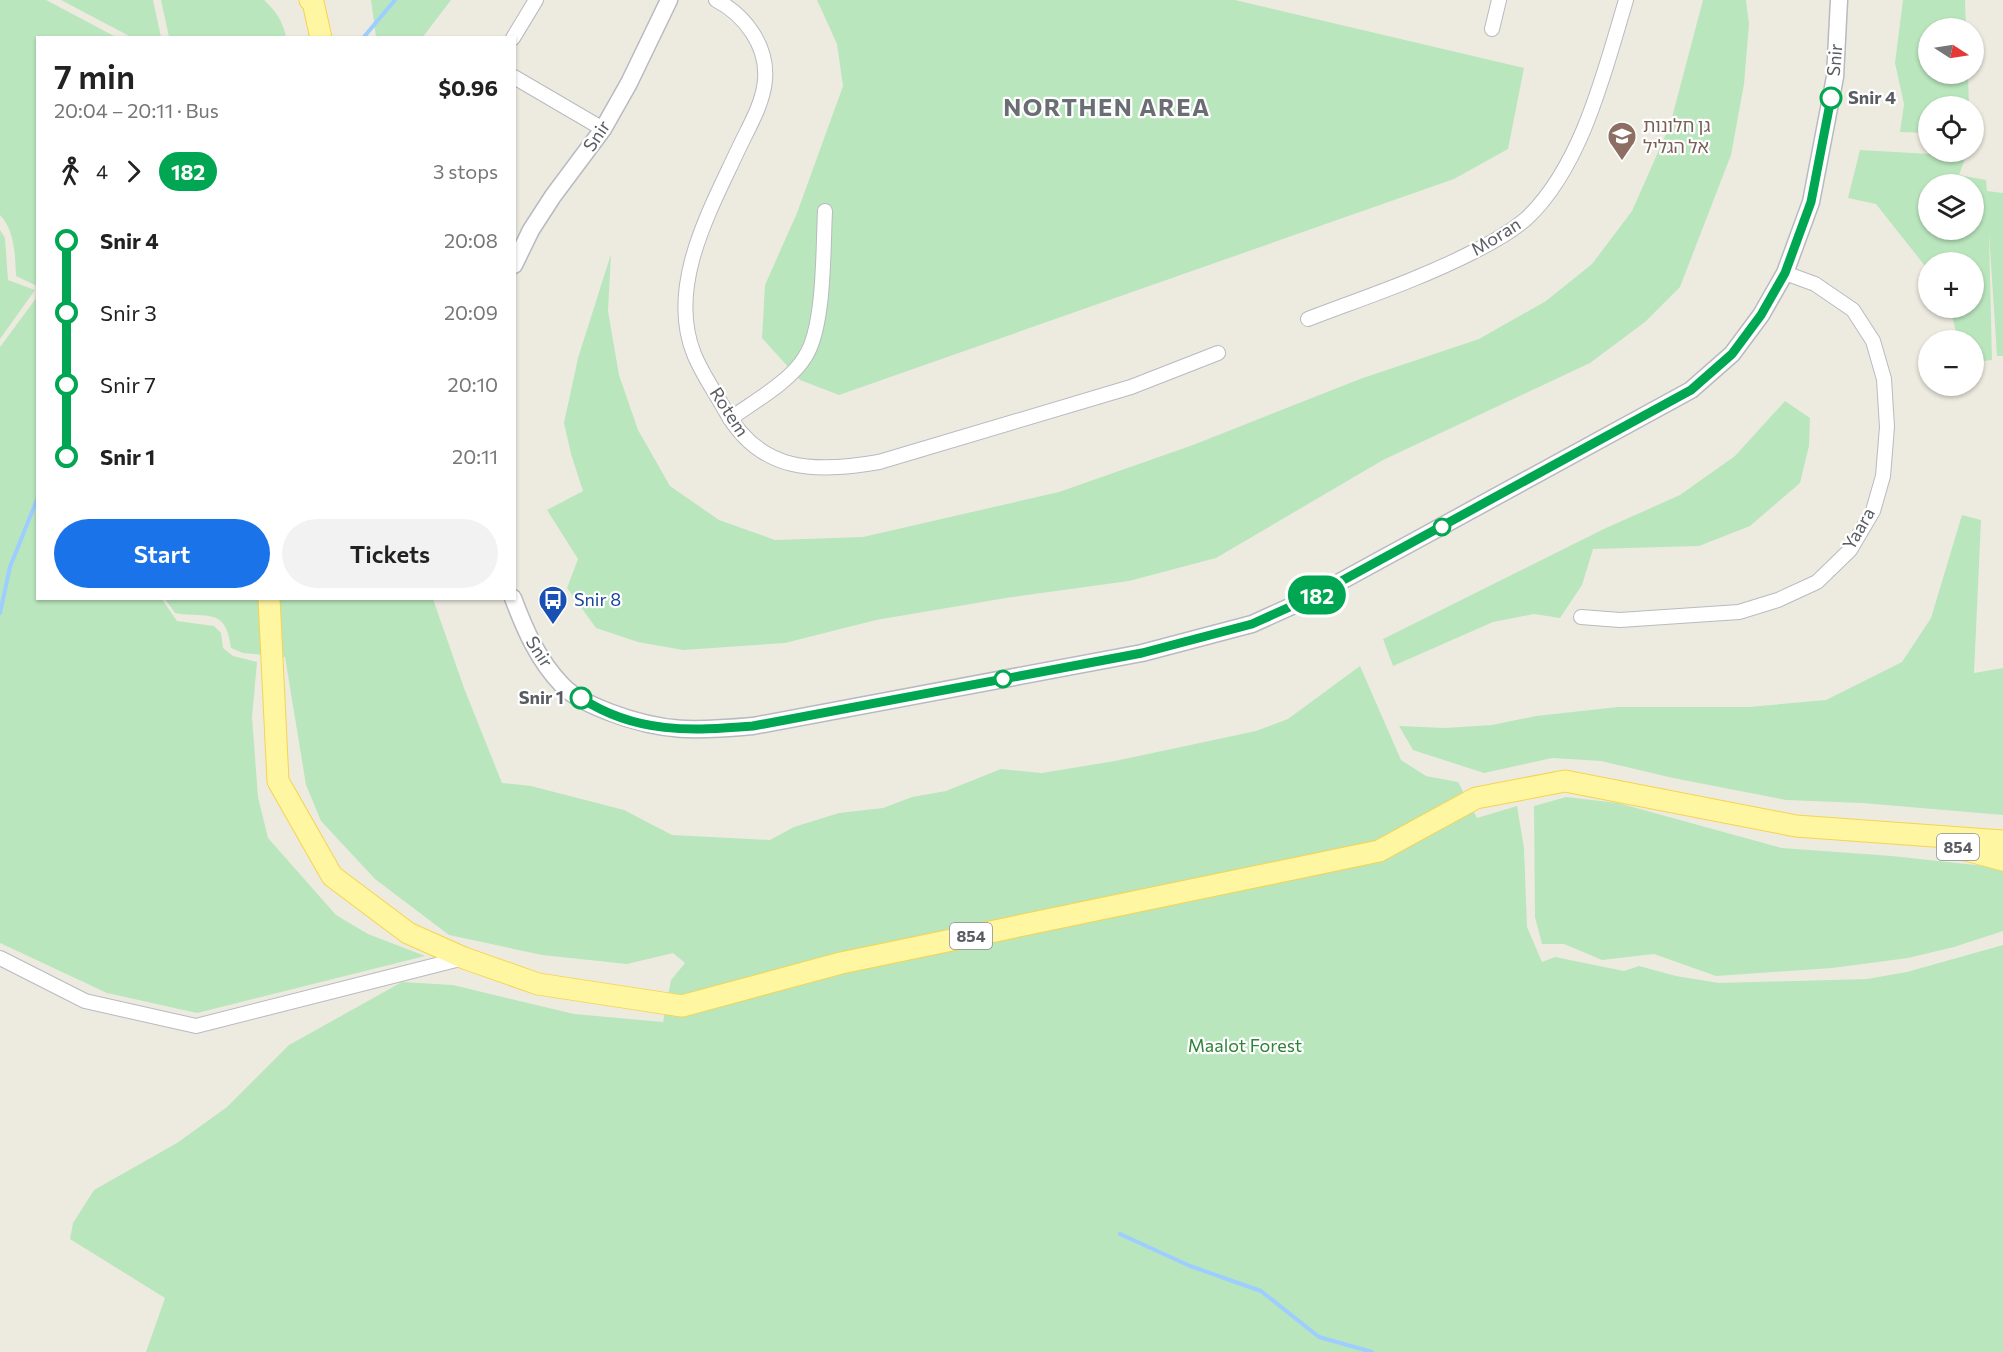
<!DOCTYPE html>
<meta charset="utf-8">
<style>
body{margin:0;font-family:Commissioner,"Noto Sans Hebrew",sans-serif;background:#f2f2f2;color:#222;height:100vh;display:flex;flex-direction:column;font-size:22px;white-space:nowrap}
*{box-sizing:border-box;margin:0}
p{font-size:20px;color:#767676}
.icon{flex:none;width:33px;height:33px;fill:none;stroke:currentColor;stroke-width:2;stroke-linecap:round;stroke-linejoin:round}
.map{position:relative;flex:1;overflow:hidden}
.sheet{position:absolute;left:36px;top:36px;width:480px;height:564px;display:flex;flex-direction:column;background:#fff;border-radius:0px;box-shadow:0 2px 4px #0004}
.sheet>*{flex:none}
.badge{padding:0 12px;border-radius:20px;font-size:21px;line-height:39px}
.needle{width:39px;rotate:102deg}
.tools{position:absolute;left:1918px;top:18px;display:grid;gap:12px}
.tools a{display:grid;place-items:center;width:66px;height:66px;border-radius:50%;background:#fff;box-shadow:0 2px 4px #0004;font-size:30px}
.map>.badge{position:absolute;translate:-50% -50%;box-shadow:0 0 0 3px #fff}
.legs{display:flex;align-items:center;gap:9px;height:66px;padding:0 18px;font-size:20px}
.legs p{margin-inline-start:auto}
.headline{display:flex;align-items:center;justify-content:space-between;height:102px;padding:0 18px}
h1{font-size:33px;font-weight:600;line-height:45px}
.cta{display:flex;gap:12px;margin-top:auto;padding:12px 18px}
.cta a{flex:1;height:69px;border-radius:36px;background:#1a73e8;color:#fff;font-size:24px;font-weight:600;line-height:69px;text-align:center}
.cta a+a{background:#f2f2f2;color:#222}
ul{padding:0 18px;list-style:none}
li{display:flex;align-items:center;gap:21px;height:72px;font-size:22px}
li i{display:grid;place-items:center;width:9px;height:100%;margin:0 8px;background:currentColor}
li i::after{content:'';width:15px;height:15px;margin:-8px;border:4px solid;border-radius:50%;background:#fff}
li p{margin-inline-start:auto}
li:first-child i{background:linear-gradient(#0000 50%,currentColor 0)}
li:last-child i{background:linear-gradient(currentColor 50%,#0000 0)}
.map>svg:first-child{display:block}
.green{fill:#bae6bd;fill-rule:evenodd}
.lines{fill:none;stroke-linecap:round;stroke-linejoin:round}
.stream{stroke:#9dceff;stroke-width:4}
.minor-casing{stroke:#b8bac0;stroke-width:16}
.tertiary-casing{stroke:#b8bac0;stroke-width:19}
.primary-casing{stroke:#f7d34e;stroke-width:23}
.minor{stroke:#fff;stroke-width:14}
.tertiary{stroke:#fff;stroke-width:16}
.primary{stroke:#fff6a2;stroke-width:21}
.line-1-casing{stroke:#fff;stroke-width:14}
.line-1{stroke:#00a651;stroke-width:9}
.stop-1-dot{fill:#fff;stroke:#00a651;stroke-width:3}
.labels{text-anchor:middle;stroke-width:4.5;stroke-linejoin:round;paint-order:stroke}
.shield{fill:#fff;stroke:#8b8d91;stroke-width:1.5}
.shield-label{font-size:16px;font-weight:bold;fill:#595c62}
.street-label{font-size:18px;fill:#595c62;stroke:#fff}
.stop-label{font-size:18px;font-weight:bold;fill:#595c62;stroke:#fff;text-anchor:start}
.education-label{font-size:18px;fill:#785e54;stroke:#fff;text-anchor:start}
.transit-label{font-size:18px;fill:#164399;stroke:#fff;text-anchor:start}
.park-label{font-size:18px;fill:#2f8239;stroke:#fff}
.district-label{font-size:24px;font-weight:bold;letter-spacing:1.5px;fill:#6a6e74;stroke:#fff}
</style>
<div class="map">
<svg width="2003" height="1352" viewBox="0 0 2003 1352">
<rect width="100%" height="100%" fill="#edebe0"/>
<g class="green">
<path d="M 0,0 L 46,0 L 116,37 L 38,38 L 37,286 L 16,276 C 15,255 15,231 0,215 Z"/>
<path d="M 61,0 L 153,0 L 161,37 L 131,37 Z"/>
<path d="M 161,0 L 264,0 C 276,11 283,22 286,37 L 169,37 Z"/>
<path d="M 371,0 L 451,0 L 422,38 L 376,37 Z"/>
<path d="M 817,0 L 1235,0 L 1524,68 L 1508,149 L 1454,179 L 839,395 L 800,380 L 762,338 L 765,285 L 797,213 L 843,86 L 837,44 Z"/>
<path d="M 1703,0 L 1746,0 L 1749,24 L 1744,84 L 1731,155 L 1680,287 L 1645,322 L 1590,363 L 1383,460 L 1216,558 L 1129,581 L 1006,598 L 876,620 L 785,643 L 683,650 L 638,642 L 596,628 L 567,588 L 578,559 L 547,510 L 583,491 L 571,454 L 564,423 L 578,358 L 611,254 L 608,311 L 619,375 L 638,430 L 670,486 L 719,520 L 775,540 L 863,537 L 1059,492 L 1193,445 L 1360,379 L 1479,339 L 1546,301 L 1592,264 L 1632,211 L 1670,125 Z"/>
<path d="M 1903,0 L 1965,0 L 1966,28 L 1929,28 L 1929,74 L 1968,74 L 1969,106 L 1929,106 L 1929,133 L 1900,132 L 1904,104 L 1895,63 Z"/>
<path d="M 1860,150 L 1966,156 L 1959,175 L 1986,180 L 1987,191 L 2003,193 L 2003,356 L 1997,356 L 1989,233 L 1992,360 L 1974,362 L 1974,340 L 1958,340 L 1950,308 L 1974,308 L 1974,262 L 1929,262 L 1929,271 L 1876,204 L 1848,198 ZM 1929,184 L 1974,184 L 1974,230 L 1929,230 Z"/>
<path d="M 0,230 L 5,238 L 8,280 L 35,290 L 0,339 Z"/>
<path d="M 37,297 L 38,598 L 162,599 L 177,621 L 214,626 L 221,633 L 223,648 L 233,656 L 257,662 L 252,717 L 258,797 L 268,838 L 336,915 L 368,934 L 425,956 L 197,1013 L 107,993 L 0,943 L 0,347 Z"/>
<path d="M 1785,401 L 1810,418 L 1809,446 L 1800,483 L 1750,526 L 1699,546 L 1593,549 L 1582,585 L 1560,618 L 1534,614 L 1493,622 L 1393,666 L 1383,639 L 1606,528 L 1680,495 L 1735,456 Z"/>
<path d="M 1962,515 L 1981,520 L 1974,673 L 2003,668 L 2003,815 L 1862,803 L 1786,800 L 1673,778 L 1601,761 L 1552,758 L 1484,773 L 1413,750 L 1399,726 L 1445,728 L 1492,725 L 1536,716 L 1618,707 L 1749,707 L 1826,700 L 1902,662 L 1931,618 Z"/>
<path d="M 165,599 L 433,599 L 464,688 L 502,783 L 531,786 L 624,810 L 672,835 L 770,840 L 794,827 L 839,813 L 883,808 L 912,797 L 946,791 L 1001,769 L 1042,773 L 1115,761 L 1256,731 L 1288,719 L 1360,666 L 1401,760 L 1426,776 L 1458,782 L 1477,818 L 1517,806 L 1524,848 L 1527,927 L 1542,962 L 1555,957 L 1624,971 L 1639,966 L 1676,976 L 1719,983 L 1867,979 L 1907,972 L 2003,945 L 2003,1352 L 146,1352 L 165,1298 L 70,1239 L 73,1223 L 94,1190 L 177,1143 L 227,1107 L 289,1045 L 402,982 L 453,985 L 574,1014 L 663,1022 L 671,980 L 685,963 L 673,953 L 627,964 L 542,955 L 449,935 L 375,879 L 321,821 L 306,785 L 285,657 L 243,653 L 231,648 C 226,606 207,619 175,613 Z"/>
<path d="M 1566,797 L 1618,803 L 1782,848 L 1892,856 L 2003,868 L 2003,931 L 1954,947 L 1908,958 L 1832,968 L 1716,976 L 1654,954 L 1602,960 L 1564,944 L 1542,944 L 1535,917 L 1534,806 Z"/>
</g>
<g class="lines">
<g class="stream">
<path d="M 363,38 L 395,0"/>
<path d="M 0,613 L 10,567 L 38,497"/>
<path d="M 1120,1234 L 1190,1266 L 1261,1291 L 1319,1337 L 1372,1352"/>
</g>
<g class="minor-casing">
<g id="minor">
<path d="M 716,0 C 745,15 768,46 765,80 C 763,105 747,130 737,152 C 709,212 667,287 694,354 C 702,374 715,392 725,410 C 760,473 815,473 879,462 L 1131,387 L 1218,353"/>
<path d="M 1492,29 L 1499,0"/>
<path d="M 513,38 L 536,0"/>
<path d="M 514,77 L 603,129"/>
<path d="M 1308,319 C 1363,298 1420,279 1473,252 C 1491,243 1511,232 1527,218 C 1582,166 1605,70 1626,0"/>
<path d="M 730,419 C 753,402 790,382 805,357 C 825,327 823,248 825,211"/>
<path d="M 1581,617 L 1620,620 L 1739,612 L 1778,600 L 1817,582 L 1850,550 L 1873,511 L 1883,476 L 1887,427 L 1884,379 L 1873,341 L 1853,310 L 1815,284 L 1785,273"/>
<path d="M 0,958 L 85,1001 L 196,1026 L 464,958"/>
</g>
</g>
<g class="tertiary-casing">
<g id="tertiary">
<path d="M 514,265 L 531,230 L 553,196 L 603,129 L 629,83 L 669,0"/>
<path d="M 513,598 C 525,630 538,660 562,685 C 574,698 594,706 609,712 C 664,733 696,731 753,726 L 1142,653 L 1252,624 L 1314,596 L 1691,390 L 1732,354 L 1761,315 L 1785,273 L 1811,202 L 1835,77 L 1839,0"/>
</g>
</g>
<g class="primary-casing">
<g id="primary">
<path d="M 310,0 L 313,2 L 321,38"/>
<path d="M 269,598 L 278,781 L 332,876 L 408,933 L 464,958 L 538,984 L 682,1006 L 841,963 L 1379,851 L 1476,798 L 1565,781 L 1796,826 L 2003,841"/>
<path d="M 1951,846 L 2003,860"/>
</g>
</g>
<use href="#minor" class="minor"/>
<use href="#tertiary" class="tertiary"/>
<use href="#primary" class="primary"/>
</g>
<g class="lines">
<g class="line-1-casing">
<path id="line-1" d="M 581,698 C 636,734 691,731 753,726 L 1142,653 L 1252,624 L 1314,596 L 1691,390 L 1732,354 L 1761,315 L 1785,273 L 1811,202 L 1831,98"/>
</g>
<use href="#line-1" class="line-1"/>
</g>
<defs>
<g id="school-pin" transform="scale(1.5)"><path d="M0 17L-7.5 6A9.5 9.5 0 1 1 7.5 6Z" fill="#8d6e63" stroke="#fff"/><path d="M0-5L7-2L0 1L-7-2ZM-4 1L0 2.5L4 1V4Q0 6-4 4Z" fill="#fff"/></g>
<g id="bus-pin" transform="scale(1.5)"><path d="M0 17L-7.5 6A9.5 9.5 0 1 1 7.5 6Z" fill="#1a4fb4" stroke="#fff"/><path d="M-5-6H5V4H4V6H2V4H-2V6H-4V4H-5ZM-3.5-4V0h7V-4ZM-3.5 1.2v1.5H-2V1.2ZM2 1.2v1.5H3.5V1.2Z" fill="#fff"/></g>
</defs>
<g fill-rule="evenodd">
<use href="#school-pin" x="1622" y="136"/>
<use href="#bus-pin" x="553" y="600"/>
</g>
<g class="stop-1-dot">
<circle cx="1831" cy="98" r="10"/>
<circle cx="1442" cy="527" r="8"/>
<circle cx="1003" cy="679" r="8"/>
<circle cx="581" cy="698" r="10"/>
</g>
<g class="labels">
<g class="shield">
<rect x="1937" y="834" width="42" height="26" rx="4.5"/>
<rect x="950" y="923" width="42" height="26" rx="4.5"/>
</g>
<g class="shield-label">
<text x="1958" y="853">854</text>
<text x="971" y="942">854</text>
</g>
<g class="street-label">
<text transform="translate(1835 60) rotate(-85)" y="6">Snir</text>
<text transform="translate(597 136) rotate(-56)" y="6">Snir</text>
<text transform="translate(1496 237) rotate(-32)" y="6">Moran</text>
<text transform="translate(729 412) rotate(57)" y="6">Rotem</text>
<text transform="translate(1859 529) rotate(-60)" y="6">Yaara</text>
<text transform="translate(539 652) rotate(57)" y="6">Snir</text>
</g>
<g class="stop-label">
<text x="1848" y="104">Snir 4</text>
<text x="564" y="704" text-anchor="end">Snir 1</text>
</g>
<g class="education-label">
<text x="1643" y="132">גן חלונות<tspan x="1643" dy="21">אל הגליל</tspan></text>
</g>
<g class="transit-label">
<text x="574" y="606">Snir 8</text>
</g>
<g class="park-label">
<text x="1245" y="1052">Maalot Forest</text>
</g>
<g class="district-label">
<text x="1107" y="116">NORTHEN AREA</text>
</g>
</g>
</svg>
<div class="tools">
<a><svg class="needle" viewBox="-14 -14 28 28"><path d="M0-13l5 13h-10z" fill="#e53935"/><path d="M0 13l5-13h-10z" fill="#767676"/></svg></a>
<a><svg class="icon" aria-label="locate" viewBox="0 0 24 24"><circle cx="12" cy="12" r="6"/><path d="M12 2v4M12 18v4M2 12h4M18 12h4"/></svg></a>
<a><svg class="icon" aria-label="layers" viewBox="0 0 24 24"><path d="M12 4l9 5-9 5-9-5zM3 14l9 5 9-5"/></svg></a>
<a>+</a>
<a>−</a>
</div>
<b class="badge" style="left:1317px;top:595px;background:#00a651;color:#fff">182</b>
<section class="sheet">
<div class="headline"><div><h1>7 min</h1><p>20:04 – 20:11 · Bus</p></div><b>$0.96</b></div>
<div class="legs"><svg class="icon" aria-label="walk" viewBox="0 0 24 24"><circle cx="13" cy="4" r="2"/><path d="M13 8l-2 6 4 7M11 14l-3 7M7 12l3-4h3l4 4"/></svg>4<svg class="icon" aria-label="forward" viewBox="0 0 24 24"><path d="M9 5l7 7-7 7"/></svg><b class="badge" style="background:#00a651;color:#fff">182</b><p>3 stops</p></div>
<ul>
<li><i style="color:#00a651"></i><b>Snir 4</b><p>20:08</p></li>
<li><i style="color:#00a651"></i><span>Snir 3</span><p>20:09</p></li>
<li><i style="color:#00a651"></i><span>Snir 7</span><p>20:10</p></li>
<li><i style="color:#00a651"></i><b>Snir 1</b><p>20:11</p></li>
</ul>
<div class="cta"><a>Start</a><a>Tickets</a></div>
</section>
</div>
